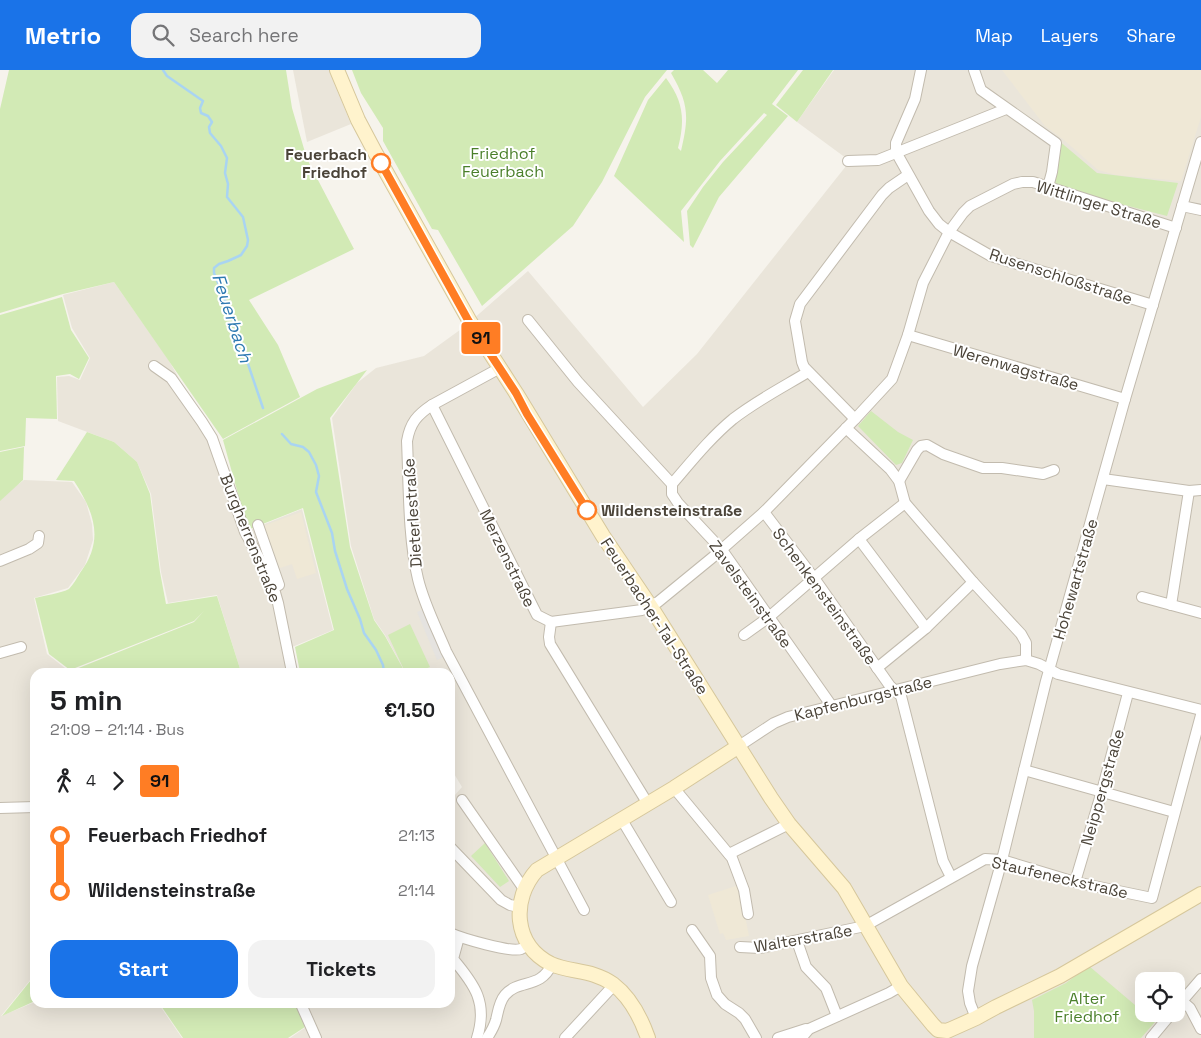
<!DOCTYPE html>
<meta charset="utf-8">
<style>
body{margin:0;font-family:"Space Grotesk",sans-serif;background:#f2f2f2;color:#202124;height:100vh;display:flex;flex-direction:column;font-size:19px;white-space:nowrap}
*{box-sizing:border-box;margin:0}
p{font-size:16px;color:#757577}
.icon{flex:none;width:28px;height:28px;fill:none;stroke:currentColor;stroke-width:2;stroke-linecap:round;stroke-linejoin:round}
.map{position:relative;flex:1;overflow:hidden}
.side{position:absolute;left:30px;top:598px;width:425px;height:340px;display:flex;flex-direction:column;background:#fff;border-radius:15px;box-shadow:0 5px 20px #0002}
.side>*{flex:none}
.badge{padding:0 10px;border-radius:4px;font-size:18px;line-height:32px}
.tools{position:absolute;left:1135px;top:902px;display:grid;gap:10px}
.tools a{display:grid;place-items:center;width:50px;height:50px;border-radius:10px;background:#fff;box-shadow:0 5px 20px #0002;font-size:25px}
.map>.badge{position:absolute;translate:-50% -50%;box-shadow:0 0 0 2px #fff}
.legs{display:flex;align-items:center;gap:8px;height:55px;padding:0 20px;font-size:16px}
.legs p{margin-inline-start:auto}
.summary{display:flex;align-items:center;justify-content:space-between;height:85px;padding:0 20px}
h1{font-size:28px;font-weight:800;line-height:38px}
.action{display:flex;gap:10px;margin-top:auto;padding:10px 20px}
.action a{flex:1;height:58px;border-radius:15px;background:#1a73e8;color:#fff;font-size:20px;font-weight:800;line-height:58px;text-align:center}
.action a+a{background:#f2f2f2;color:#202124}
ul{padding:0 20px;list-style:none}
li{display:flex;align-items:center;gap:18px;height:55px;font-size:19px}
li i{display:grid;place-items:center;width:8px;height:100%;margin:0 6px;background:currentColor}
li i::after{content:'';width:12px;height:12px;margin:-6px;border:4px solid;border-radius:50%;background:#fff}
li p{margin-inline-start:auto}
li:first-child i{background:linear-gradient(#0000 50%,currentColor 0)}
li:last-child i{background:linear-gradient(currentColor 50%,#0000 0)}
header{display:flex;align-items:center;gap:30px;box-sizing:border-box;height:70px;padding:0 25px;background:#1a73e8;color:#fff}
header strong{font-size:24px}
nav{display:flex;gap:28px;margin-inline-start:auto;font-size:18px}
.search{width:350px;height:45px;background:#f2f2f2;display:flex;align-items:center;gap:12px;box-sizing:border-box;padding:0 18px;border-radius:15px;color:#757577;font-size:19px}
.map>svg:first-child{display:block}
.residential{fill:#eae5da;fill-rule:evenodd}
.education{fill:#efe8d6}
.green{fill:#d2eab5}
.parking{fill:#e5e3e0}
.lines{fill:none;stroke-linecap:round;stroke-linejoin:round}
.stream{stroke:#a9d4f2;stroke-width:2.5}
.street-casing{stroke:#c2bbae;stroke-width:12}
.secondary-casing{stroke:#d6c79b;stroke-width:16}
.street{stroke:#fff;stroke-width:10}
.secondary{stroke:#fff3cd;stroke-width:14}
.line-1-casing{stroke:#fff;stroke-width:11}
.line-1{stroke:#ff7d24;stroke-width:8}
.stop-1-dot{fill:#fff;stroke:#ff7d24;stroke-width:2.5}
.labels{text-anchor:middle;stroke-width:4;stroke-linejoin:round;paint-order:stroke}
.park-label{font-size:16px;fill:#4a7f2a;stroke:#fff}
.stop-label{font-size:16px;font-weight:bold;fill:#4b4439;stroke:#fff;text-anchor:end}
.street-label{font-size:16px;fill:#4b4439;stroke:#fff}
.water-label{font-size:18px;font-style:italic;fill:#2e7ab2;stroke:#fff}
</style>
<header>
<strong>Metrio</strong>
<div class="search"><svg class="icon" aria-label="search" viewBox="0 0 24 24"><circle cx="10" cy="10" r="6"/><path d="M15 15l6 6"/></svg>Search here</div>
<nav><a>Map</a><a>Layers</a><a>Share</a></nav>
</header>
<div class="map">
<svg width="1201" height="968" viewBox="0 0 1201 968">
<rect width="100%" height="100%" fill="#f6f3ec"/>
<g class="residential">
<path d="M 293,0 L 329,0 L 351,54 L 307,72 Z"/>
<path d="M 834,0 L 1201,0 L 1201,968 L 290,968 L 306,957 L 297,933 L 450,932 L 450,720 L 455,725 L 462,717 L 450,697 L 450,602 L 405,602 L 385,565 L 374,549 L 351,476 L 332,348 L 357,313 L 376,298 L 424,286 L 464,257 L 528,201 L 643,337 L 697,284 L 850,91 L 797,52 ZM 1144,911 L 1176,911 L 1176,944 L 1144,944 Z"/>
<path d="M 114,212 L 168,289 L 213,368 L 247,461 L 302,439 L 333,560 L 285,580 L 290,602 L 241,602 L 217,525 L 168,533 L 161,502 L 151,424 L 137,392 L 114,372 L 58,351 L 57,307 L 69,306 L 80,310 L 90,288 L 72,258 L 63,225 Z"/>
<path d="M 24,410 L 72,412 L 86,432 L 92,454 L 93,470 L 85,495 L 68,518 L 34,528 L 47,584 L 70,602 L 35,602 L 35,904 L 1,946 L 35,932 L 158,933 L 182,968 L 0,968 L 0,430 L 8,422 Z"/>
</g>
<g class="education">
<path d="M 1002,0 L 1201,0 L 1201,47 L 1181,111 L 1116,105 L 1098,100 L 1064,70 L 1045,56 Z"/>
<path d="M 301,442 L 316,503 L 297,509 L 292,494 L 280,498 L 263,456 Z"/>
<path d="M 739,815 L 749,866 L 726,870 L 723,863 L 720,864 L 708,825 Z"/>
</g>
<g class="green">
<path d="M 9,0 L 286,0 L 292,38 L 307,89 L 354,179 L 249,230 L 278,275 L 300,327 L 223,369 L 114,212 L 63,224 L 0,243 L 0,39 Z"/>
<path d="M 352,0 L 667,0 L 645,27 L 602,112 L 573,156 L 482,236 L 438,160 L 432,159 L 383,71 L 383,58 L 361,23 Z"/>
<path d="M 674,0 L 703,0 L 717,13 L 728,0 L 798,0 L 772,34 L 788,46 L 719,127 L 693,178 L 690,175 L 687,141 L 703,117 L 723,92 L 767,45 L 764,43 L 720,91 L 681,141 L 684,172 L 614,106 L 648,30 L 666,8 C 684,32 685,51 678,78 L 681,81 C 689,47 689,34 671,3 Z"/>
<path d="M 803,0 L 833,0 L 797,52 L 776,35 Z"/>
<path d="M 1058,70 L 1097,103 L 1178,113 L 1167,146 L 1051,116 Z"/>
<path d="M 62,227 L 71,260 L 89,288 L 79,309 L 70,304 L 56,306 L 57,349 L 26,348 L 25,376 L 0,381 L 0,245 Z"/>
<path d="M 367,300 L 330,348 L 350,477 L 374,550 L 385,566 L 405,602 L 300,602 L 295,577 L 334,560 L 303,438 L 248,460 L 223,370 L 317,319 Z"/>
<path d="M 871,341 L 898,362 L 913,370 L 902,393 L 896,395 L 858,356 Z"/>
<path d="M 87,362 L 114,372 L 137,392 L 150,424 L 160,502 L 166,534 L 217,526 L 241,602 L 71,601 L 194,552 L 204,541 L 194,551 L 70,600 L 49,584 L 35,528 C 43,526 62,523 69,519 C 73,515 77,508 80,503 C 105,470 94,442 74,411 L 56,410 Z"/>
<path d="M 24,377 L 23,410 L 0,431 L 0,382 Z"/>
<path d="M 410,554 L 430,597 L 418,602 L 405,602 L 388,565 Z"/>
<path d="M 485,773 L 509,811 L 500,817 L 471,786 Z"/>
<path d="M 1089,896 L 1155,952 L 1141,968 L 1034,968 L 1034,941 L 1032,930 L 1066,913 Z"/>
<path d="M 35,905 L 35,931 L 2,946 Z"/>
<path d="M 159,933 L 296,933 L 305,957 L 288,968 L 183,968 Z"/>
</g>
<path class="parking" d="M 424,539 L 444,587 L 437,590 L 417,542 Z"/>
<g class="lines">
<g class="stream">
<path d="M 163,0 L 167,6 L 203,31 L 200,38 L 201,43 L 208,46 L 212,52 L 209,57 L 210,63 L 221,76 L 227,88 L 225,103 L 228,114 L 227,127 L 243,147 L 248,170 L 247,176 L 241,185 L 228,191 L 219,194 L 214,198 L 214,203 L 233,250 L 263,338"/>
<path d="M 282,364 L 291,374 L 303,377 L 309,382 L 316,395 L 319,406 L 316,422 L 332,463 L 335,481 L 347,519 L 360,549 L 364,563 L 376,580 L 383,595 L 384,602"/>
<path d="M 450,712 L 452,715"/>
</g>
<g class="street-casing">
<g id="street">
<path d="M 921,0 L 915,29 L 896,73 L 896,82 L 929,141 L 939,154 L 949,162 L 991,186 L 1153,235"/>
<path d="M 974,0 L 981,20 L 1056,73 L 1052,102 L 1048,117"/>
<path d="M 848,91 L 878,90 L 1006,39"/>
<path d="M 1182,136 L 1201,140"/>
<path d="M 528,250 L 578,312 L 672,414"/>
<path d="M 908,265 L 1125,329"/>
<path d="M 154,296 L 171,308 L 202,352 L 212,368 L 245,462 L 272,512 L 278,533 L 292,602"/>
<path d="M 500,298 L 432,335 C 417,345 410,353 407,371 C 409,414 408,468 418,509 C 424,534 436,557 446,581 L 584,840"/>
<path d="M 808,302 C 783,317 756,331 733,349 C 710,368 691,392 672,414 L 672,424 L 678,433 L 722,480 L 831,635"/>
<path d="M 432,335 L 537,545 L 551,552 L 642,540 L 658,532 L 713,487 L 764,442 L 855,349 L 892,309 L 908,265 L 923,213 L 949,162 L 963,143 L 970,136 L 1013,114 L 1022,112 L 1033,112 L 1176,158"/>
<path d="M 855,349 L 804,297 L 802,292 L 795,251 L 800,234 L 882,125 L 889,118 L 908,105"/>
<path d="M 846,358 L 890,399 L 899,411 L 905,433 L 973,512 L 1021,564 L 1026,573 L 1026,590"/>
<path d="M 1103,409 L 1189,421 L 1201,420"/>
<path d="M 899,411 L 917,380 L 921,376 L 927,375 L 943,384 L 983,398 L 1002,398 L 1043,404 L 1054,400"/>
<path d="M 764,442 L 814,508 L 890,616 L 901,626 L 943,791 L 951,807"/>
<path d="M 258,455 L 279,515"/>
<path d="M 859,469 L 926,558"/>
<path d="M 0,491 L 29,479 L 38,473 L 39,466"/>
<path d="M 1142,527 L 1201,543"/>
<path d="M 1171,535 L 1189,421"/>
<path d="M 551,552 L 549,567 L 550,574 L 648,734"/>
<path d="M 744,565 L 769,547 L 859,469 L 905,433"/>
<path d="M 0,583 L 21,577"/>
<path d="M 877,598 L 926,558 L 973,512"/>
<path d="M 739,676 L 774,653 L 788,647 L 1000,594 L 1026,590 L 1039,594 L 1058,604 L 1201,640"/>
<path d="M 1024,700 L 1174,742"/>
<path d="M 674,718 L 732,788 L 744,820 L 748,844"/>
<path d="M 462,730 L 524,819"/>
<path d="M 0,738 L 35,737"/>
<path d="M 622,750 L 671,832"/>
<path d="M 450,777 L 501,830 L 510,835 L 519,837"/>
<path d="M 729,784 L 789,754"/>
<path d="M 1075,812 L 1102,721 L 1128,623"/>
<path d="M 692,860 L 710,886 L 711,908 L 717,925 L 725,934 L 739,943 L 745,949 L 756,968"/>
<path d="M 450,863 C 461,868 511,883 521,879 C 524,878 525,876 528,874"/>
<path d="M 459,867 L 453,889 C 475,915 488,933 477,968"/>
<path d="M 797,871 L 806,897 L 826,918 L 837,946"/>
<path d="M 740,877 L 760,878 L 865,856 L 985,789 L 1002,790 L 1075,812 L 1152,828 L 1201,645"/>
<path d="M 1182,931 L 1190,938 L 1201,959"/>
<path d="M 300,932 L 316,968"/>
<path d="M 1176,938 L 1201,909"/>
<path d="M 976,948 L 970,933 L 968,921 L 972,896 L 1002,790 L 1046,611 L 1125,329 L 1201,72"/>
<path d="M 487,968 C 491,962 494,957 496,950 C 498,942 499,932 505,925 C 520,908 540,920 552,894"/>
<path d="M 565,968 L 614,915"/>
<path d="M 778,968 L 806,959"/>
<path d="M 798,968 L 803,966 L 809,959 L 889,923 L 901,916"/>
<path d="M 1151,968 L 1171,944"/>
</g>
</g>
<g class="secondary-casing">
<g id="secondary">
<path d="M 337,0 L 358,50 L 376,84 L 469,250 L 516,323 L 603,466 L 651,537 L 771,728 L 789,754 L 844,818 L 901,916 L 933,955 L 938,960 L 947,961 L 976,948 L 996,937 L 1060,906 L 1201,824"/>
<path d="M 648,968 C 641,948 630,927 613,914 C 591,899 572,903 551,894 C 513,875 511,829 537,800 L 674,718 L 739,676"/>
</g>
</g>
<use href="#street" class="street"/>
<use href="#secondary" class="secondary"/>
</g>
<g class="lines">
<g class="line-1-casing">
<path id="line-1" d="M 381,93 L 468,250 L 516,323 L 527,344 L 587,440"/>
</g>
<use href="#line-1" class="line-1"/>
</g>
<g class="stop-1-dot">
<circle cx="381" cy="93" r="9"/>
<circle cx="587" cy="440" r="9"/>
</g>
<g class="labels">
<g class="park-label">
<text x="503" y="89">Friedhof<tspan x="503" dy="18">Feuerbach</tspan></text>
<text x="1087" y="934">Alter<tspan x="1087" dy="18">Friedhof</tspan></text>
</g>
<g class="stop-label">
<text x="367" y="90">Feuerbach<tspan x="367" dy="18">Friedhof</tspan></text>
<text x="601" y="446" text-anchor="start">Wildensteinstraße</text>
</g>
<g class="street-label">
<text transform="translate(1099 134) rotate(17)" y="6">Wittlinger Straße</text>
<text transform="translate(1061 206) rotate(18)" y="6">Rusenschloßstraße</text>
<text transform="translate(1016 297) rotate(16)" y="6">Werenwagstraße</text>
<text transform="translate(412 443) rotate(-94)" y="6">Dieterlestraße</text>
<text transform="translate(251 468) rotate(68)" y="6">Burgherrenstraße</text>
<text transform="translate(508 488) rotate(64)" y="6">Merzenstraße</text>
<text transform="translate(1075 509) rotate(-74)" y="6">Hohewartstraße</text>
<text transform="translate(751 524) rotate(54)" y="6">Zavelsteinstraße</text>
<text transform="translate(825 526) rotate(54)" y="6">Schenkensteinstraße</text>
<text transform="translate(655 546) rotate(57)" y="6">Feuerbacher-Tal-Straße</text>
<text transform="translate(863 628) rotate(-14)" y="6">Kapfenburgstraße</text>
<text transform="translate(1102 717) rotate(-74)" y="6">Neippergstraße</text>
<text transform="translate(1060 807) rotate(13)" y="6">Staufeneckstraße</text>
<text transform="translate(803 868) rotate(-10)" y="6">Walterstraße</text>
</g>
<g class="water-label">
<text transform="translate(232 248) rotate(72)" y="6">Feuerbach</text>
</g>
</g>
</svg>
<div class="tools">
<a><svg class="icon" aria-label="locate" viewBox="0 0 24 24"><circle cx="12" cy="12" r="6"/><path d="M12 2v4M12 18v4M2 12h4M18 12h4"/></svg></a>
</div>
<b class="badge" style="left:481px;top:268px;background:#ff7d24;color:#111">91</b>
<section class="side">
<div class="summary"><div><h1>5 min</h1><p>21:09 – 21:14 · Bus</p></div><b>€1.50</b></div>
<div class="legs"><svg class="icon" aria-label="walk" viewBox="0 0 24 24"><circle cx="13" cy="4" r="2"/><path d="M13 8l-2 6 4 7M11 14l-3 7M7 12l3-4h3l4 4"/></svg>4<svg class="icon" aria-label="forward" viewBox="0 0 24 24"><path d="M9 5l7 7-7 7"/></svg><b class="badge" style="background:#ff7d24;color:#111">91</b></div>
<ul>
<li><i style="color:#ff7d24"></i><b>Feuerbach Friedhof</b><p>21:13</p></li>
<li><i style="color:#ff7d24"></i><b>Wildensteinstraße</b><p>21:14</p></li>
</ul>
<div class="action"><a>Start</a><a>Tickets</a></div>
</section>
</div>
